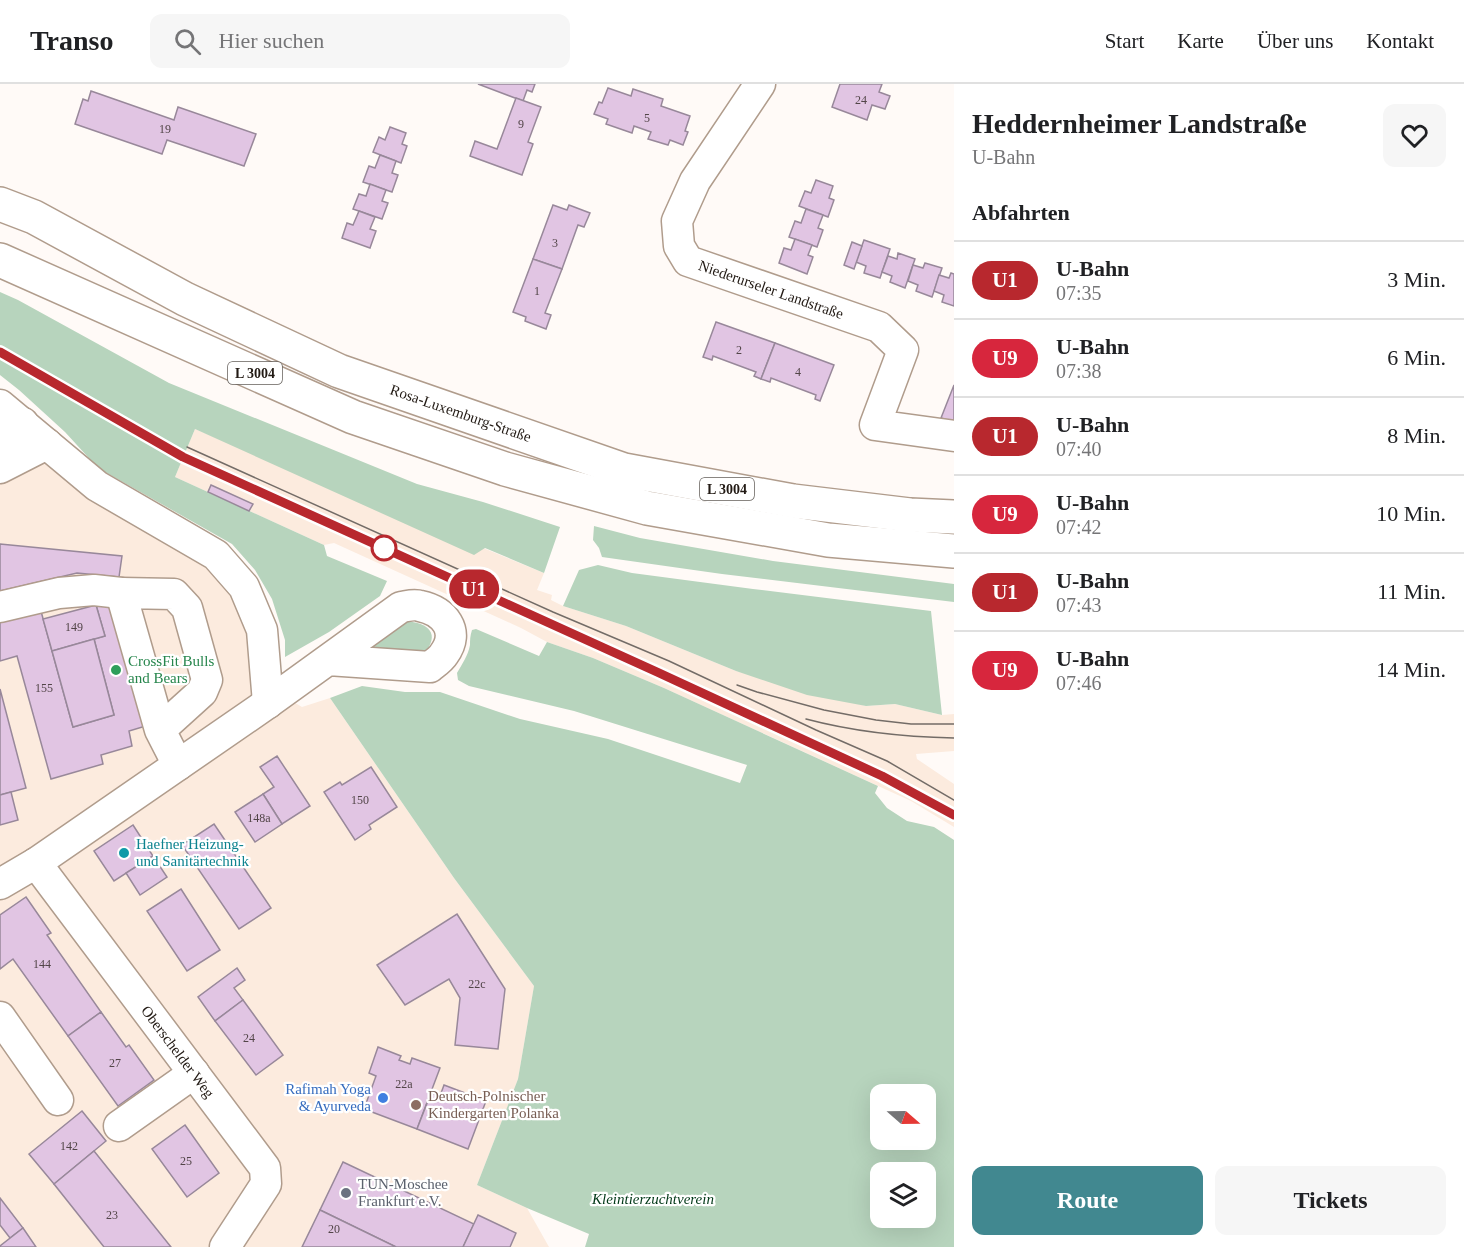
<!DOCTYPE html>
<html lang="de">
<meta charset="utf-8">
<style>
body{margin:0;font-family:Georgia,serif;background:#f6f6f6;color:#202124;height:100vh;display:flex;flex-direction:column;font-size:22px;white-space:nowrap}
*{box-sizing:border-box;margin:0}
p{font-size:20px;color:#757577}
.icon{flex:none;width:33px;height:33px;fill:none;stroke:currentColor;stroke-width:2;stroke-linecap:round;stroke-linejoin:round}
.map{position:relative;flex:1;overflow:hidden}
.drawer{display:flex;flex-direction:column;background:#fff;width:510px}
.drawer>*{flex:none}
.badge{padding:0 12px;border-radius:20px;font-size:21px;line-height:39px}
.needle{width:39px;rotate:110deg}
.buttons{position:absolute;left:870px;top:1000px;display:grid;gap:12px}
.buttons a{display:grid;place-items:center;width:66px;height:66px;border-radius:12px;background:#fff;box-shadow:0 6px 24px #0002;font-size:30px}
.map>.badge{position:absolute;translate:-50% -50%;box-shadow:0 0 0 3px #fff}
h2{padding:0 18px;font-size:22px;line-height:54px}
.round{display:grid;place-items:center;flex:none;width:63px;height:63px;border-radius:12px;background:#f6f6f6}
.summary{display:flex;align-items:center;justify-content:space-between;height:102px;padding:0 18px}
h1{font-size:28px;font-weight:700;line-height:45px}
.action{display:flex;gap:12px;margin-top:auto;padding:12px 18px}
.action a{flex:1;height:69px;border-radius:12px;background:#418890;color:#fff;font-size:24px;font-weight:700;line-height:69px;text-align:center}
.action a+a{background:#f6f6f6;color:#202124}
ul{padding:0;list-style:none}
li{display:flex;align-items:center;gap:18px;height:78px;padding:0 18px;border-top:2px solid #e0e0e0}
li div{flex:1}
li b{display:block;font-size:22px}
li em{font-style:normal}
li .badge{min-width:66px;font-weight:700;text-align:center}
header{display:flex;align-items:center;gap:36px;box-sizing:border-box;height:84px;padding:0 30px;background:#fff;border-bottom:2px solid #e0e0e0}
header strong{font-size:28px}
nav{display:flex;gap:33px;margin-inline-start:auto;font-size:21px}
.search{width:420px;height:54px;background:#f6f6f6;display:flex;align-items:center;gap:15px;box-sizing:border-box;padding:0 21px;border-radius:12px;color:#757577;font-size:22px}
main{display:flex;flex:1;min-height:0}
.map>svg:first-child{display:block}
.built{fill:#fcebde}
.green{fill:#b7d4bd;fill-rule:evenodd}
.building{fill:#e1c5e3;stroke:#98889a;stroke-width:1.5}
.lines{fill:none;stroke-linecap:round;stroke-linejoin:round}
.minor-casing{stroke:#b09c8c;stroke-width:33}
.highway-casing{stroke:#b09c8c;stroke-width:36}
.minor{stroke:#fff;stroke-width:30}
.highway{stroke:#fff;stroke-width:33}
.tram{stroke:#736c67;stroke-width:1.5}
.line-casing{stroke:#fff;stroke-width:14}
.line{stroke:#b8282e;stroke-width:9}
.stop-dot{fill:#fff;stroke:#b8282e;stroke-width:3}
.leisure-dot{fill:#2e9e5b;stroke:#fff;stroke-width:2}
.culture-dot{fill:#0f9aa8;stroke:#fff;stroke-width:2}
.shop-dot{fill:#3f7fe0;stroke:#fff;stroke-width:2}
.education-dot{fill:#8d6e63;stroke:#fff;stroke-width:2}
.worship-dot{fill:#6b7280;stroke:#fff;stroke-width:2}
.labels{text-anchor:middle;stroke-width:4.5;stroke-linejoin:round;paint-order:stroke}
.number-label{font-size:12px;fill:#524548}
.shield{fill:#fff;stroke:#645f5a;stroke-width:1.5}
.shield-label{font-size:14px;font-weight:bold;fill:#221a14}
.street-label{font-size:15px;fill:#221a14;stroke:#fff}
.leisure-label{font-size:15px;fill:#27864d;stroke:#fff;text-anchor:start}
.culture-label{font-size:15px;fill:#0d838f;stroke:#fff;text-anchor:start}
.shop-label{font-size:15px;fill:#366cbe;stroke:#fff;text-anchor:end}
.education-label{font-size:15px;fill:#785e54;stroke:#fff;text-anchor:start}
.worship-label{font-size:15px;fill:#5b616d;stroke:#fff;text-anchor:start}
.park-label{font-size:15px;font-style:italic;fill:#003817;stroke:#fff}
</style>
<header>
<strong>Transo</strong>
<div class="search"><svg class="icon" aria-label="search" viewBox="0 0 24 24"><circle cx="10" cy="10" r="6"/><path d="M15 15l6 6"/></svg>Hier suchen</div>
<nav><a>Start</a><a>Karte</a><a>Über uns</a><a>Kontakt</a></nav>
</header>
<main>
<div class="map">
<svg width="954" height="1163" viewBox="0 0 954 1163">
<rect width="100%" height="100%" fill="#fffaf7"/>
<g class="built">
<path d="M 0,340 L 207,480 L 225,499 L 243,531 L 263,600 L 302,623 L 330,614 L 454,794 L 534,902 L 518,995 L 477,1101 L 527,1124 L 549,1163 L 0,1163 Z"/>
<path d="M 195,345 L 544,489 L 537,506 L 552,511 L 551,516 L 563,522 L 626,542 L 736,587 L 866,622 L 895,620 L 942,631 L 954,630 L 954,667 L 916,670 L 917,675 L 954,700 L 954,743 L 911,717 L 664,604 L 593,574 L 547,558 L 521,544 L 334,459 L 324,461 L 175,393 Z"/>
</g>
<g class="green">
<path d="M 0,208 L 18,216 L 169,299 L 417,400 L 483,418 L 560,443 L 544,489 L 485,464 L 474,471 L 195,345 L 175,393 L 324,461 L 327,472 L 387,497 L 380,512 L 329,548 L 285,573 L 285,556 L 272,515 L 255,486 L 232,460 L 98,384 L 65,348 L 19,306 L 0,291 Z"/>
<path d="M 594,442 L 640,454 L 773,477 L 954,500 L 954,518 L 722,490 L 602,473 L 599,464 L 593,456 Z"/>
<path d="M 598,481 L 632,489 L 753,505 L 931,527 L 942,631 L 895,620 L 866,622 L 807,611 L 736,587 L 626,542 L 563,522 L 579,486 Z"/>
<path d="M 406,537 C 428,539 441,549 424,570 L 365,564 Z"/>
<path d="M 476,545 L 539,572 L 547,558 L 593,574 L 664,604 L 878,702 L 875,709 L 887,724 L 907,737 L 934,743 L 954,756 L 954,1163 L 585,1163 L 589,1150 L 527,1124 L 477,1101 L 518,995 L 534,902 L 454,794 L 330,614 L 362,602 L 405,608 L 440,608 L 520,635 L 608,655 L 740,699 L 747,681 L 574,627 L 469,602 L 458,596 L 457,589 C 462,580 468,572 470,561 C 470,556 470,552 472,546 ZM 880,1011 L 926,1011 L 926,1056 L 880,1056 ZM 880,1089 L 926,1089 L 926,1134 L 880,1134 Z"/>
</g>
<g class="building">
<path d="M 478,0 L 535,0 L 532,8 L 527,6 L 523,17 Z"/>
<path d="M 840,0 L 882,0 L 879,8 L 890,12 L 885,25 L 872,21 L 867,36 L 832,23 Z"/>
<path d="M 608,4 L 631,12 L 633,5 L 663,15 L 661,22 L 690,32 L 685,47 L 688,48 L 683,61 L 670,56 L 668,61 L 648,55 L 651,48 L 634,42 L 632,49 L 606,40 L 608,35 L 594,30 L 599,18 L 602,19 Z"/>
<path d="M 91,7 L 174,36 L 178,23 L 256,50 L 244,82 L 167,56 L 162,70 L 75,40 L 83,15 L 88,17 Z"/>
<path d="M 516,14 L 541,23 L 528,58 L 533,60 L 522,91 L 470,72 L 475,57 L 497,65 Z"/>
<path d="M 390,43 L 406,49 L 402,60 L 407,62 L 401,79 L 373,68 L 379,53 L 385,56 Z"/>
<path d="M 380,71 L 396,77 L 392,89 L 398,91 L 392,108 L 363,98 L 369,82 L 375,84 Z"/>
<path d="M 816,96 L 833,102 L 829,114 L 834,116 L 828,133 L 799,122 L 805,107 L 811,109 Z"/>
<path d="M 370,100 L 386,106 L 382,117 L 388,119 L 382,135 L 353,125 L 359,110 L 366,112 Z"/>
<path d="M 553,121 L 567,126 L 569,121 L 590,129 L 584,143 L 578,141 L 562,185 L 533,175 Z"/>
<path d="M 806,125 L 823,131 L 818,144 L 823,146 L 817,163 L 789,153 L 795,137 L 801,139 Z"/>
<path d="M 359,127 L 375,133 L 370,145 L 376,147 L 370,164 L 342,154 L 347,139 L 353,141 Z"/>
<path d="M 795,155 L 812,161 L 808,171 L 813,173 L 807,190 L 779,179 L 784,164 L 791,166 Z"/>
<path d="M 864,156 L 890,165 L 880,194 L 864,189 L 866,182 L 856,178 Z"/>
<path d="M 852,158 L 862,162 L 854,185 L 844,181 Z"/>
<path d="M 898,169 L 915,175 L 905,204 L 890,198 L 892,192 L 882,188 L 888,172 L 897,175 Z"/>
<path d="M 533,175 L 562,185 L 545,229 L 551,231 L 546,245 L 525,237 L 526,233 L 513,228 Z"/>
<path d="M 925,179 L 942,184 L 932,213 L 916,207 L 918,201 L 908,197 L 913,181 L 923,184 Z"/>
<path d="M 951,189 L 954,190 L 954,222 L 942,218 L 944,211 L 934,207 L 939,191 L 949,194 Z"/>
<path d="M 716,238 L 775,259 L 761,295 L 754,292 L 756,288 L 713,272 L 712,276 L 703,273 Z"/>
<path d="M 775,259 L 834,281 L 820,317 L 815,315 L 816,311 L 771,294 L 770,298 L 761,295 Z"/>
<path d="M 954,301 L 954,338 L 941,334 Z"/>
<path d="M 211,401 L 253,420 L 249,427 L 208,408 Z"/>
<path d="M 0,460 L 122,472 L 119,493 L 77,489 L 0,507 Z"/>
<path d="M 115,516 L 149,641 L 129,647 L 132,662 L 101,671 L 103,680 L 51,695 L 17,572 L 0,577 L 0,530 L 39,520 L 73,643 L 114,631 L 94,555 L 105,552 L 96,521 Z"/>
<path d="M 96,521 L 105,552 L 52,567 L 43,535 Z"/>
<path d="M 94,555 L 114,631 L 73,643 L 52,567 Z"/>
<path d="M 0,605 L 26,704 L 0,711 Z"/>
<path d="M 277,672 L 310,722 L 282,740 L 263,710 L 274,703 L 260,683 Z"/>
<path d="M 371,683 L 397,723 L 369,741 L 371,745 L 355,756 L 324,708 L 340,698 L 342,701 Z"/>
<path d="M 11,708 L 18,736 L 0,741 L 0,711 Z"/>
<path d="M 263,710 L 282,740 L 255,758 L 235,728 Z"/>
<path d="M 214,740 L 271,824 L 239,845 L 182,761 Z"/>
<path d="M 133,741 L 153,772 L 114,797 L 94,767 Z"/>
<path d="M 153,772 L 167,793 L 140,811 L 126,789 Z"/>
<path d="M 181,805 L 220,866 L 187,887 L 147,827 Z"/>
<path d="M 26,813 L 51,849 L 47,851 L 101,928 L 68,952 L 13,875 L 0,885 L 0,831 Z"/>
<path d="M 457,830 L 505,905 L 498,965 L 455,961 L 460,914 L 449,895 L 405,921 L 377,881 Z"/>
<path d="M 237,884 L 245,896 L 234,904 L 243,916 L 215,937 L 198,913 Z"/>
<path d="M 243,916 L 283,971 L 256,991 L 215,937 Z"/>
<path d="M 101,928 L 126,963 L 129,961 L 154,996 L 118,1022 L 68,952 Z"/>
<path d="M 378,963 L 401,972 L 399,976 L 410,980 L 412,974 L 440,984 L 417,1045 L 364,1025 L 376,992 L 369,989 Z"/>
<path d="M 444,1001 L 486,1017 L 468,1065 L 417,1045 L 431,1009 L 440,1012 Z"/>
<path d="M 82,1027 L 106,1057 L 54,1100 L 29,1070 Z"/>
<path d="M 185,1041 L 219,1089 L 187,1113 L 152,1065 Z"/>
<path d="M 94,1067 L 171,1163 L 104,1163 L 54,1100 Z"/>
<path d="M 343,1078 L 474,1140 L 463,1163 L 396,1163 L 320,1126 Z"/>
<path d="M 0,1114 L 23,1144 L 10,1154 L 0,1141 Z"/>
<path d="M 320,1126 L 396,1163 L 302,1163 Z"/>
<path d="M 478,1131 L 516,1149 L 510,1163 L 463,1163 Z"/>
<path d="M 23,1144 L 36,1163 L 0,1163 L 0,1162 Z"/>
</g>
<g class="lines">
<g class="minor-casing">
<g id="minor">
<path id="s1" d="M 760,0 L 695,97 L 677,137 L 679,162 L 688,177 L 879,243 L 903,266 L 875,341 L 954,352"/>
<path d="M 0,321 L 97,402 L 216,471 L 244,503 L 262,546 L 268,619"/>
<path d="M 0,360 L 23,339"/>
<path d="M 0,384 L 47,360"/>
<path d="M 0,523 L 59,509 L 94,506 L 121,509"/>
<path d="M 160,646 L 121,509 L 174,510 L 187,524 L 207,596 L 202,608 L 160,646 L 178,681"/>
<path id="s2" d="M 36,779 L 265,1084 L 266,1100 L 225,1163"/>
<path d="M 0,800 L 36,779 L 268,619 L 401,523 C 408,522 414,520 420,522 C 444,527 461,547 444,570 C 441,575 435,579 430,583 L 328,576"/>
<path d="M 0,933 L 58,1016"/>
<path d="M 119,1042 L 194,989"/>
</g>
</g>
<g class="highway-casing">
<g id="highway">
<path id="s3" d="M 0,120 L 34,133 L 185,215 L 339,287 L 624,386 L 793,417 L 910,431 L 954,433"/>
<path d="M 0,176 L 353,333 L 505,385 L 647,424 L 828,456 L 954,467"/>
</g>
</g>
<use href="#minor" class="minor"/>
<use href="#highway" class="highway"/>
<g class="tram">
<path d="M 187,363 L 553,528 L 669,577 L 816,646 L 887,677 L 954,716"/>
<path d="M 183,373 L 657,588 L 882,692 L 954,731"/>
<path d="M 737,601 L 757,608 L 824,626 L 876,636 L 911,640 L 954,640"/>
<path d="M 806,635 C 855,648 904,653 954,654"/>
</g>
</g>
<g class="lines">
<g class="line-casing">
<path id="line" d="M 0,268 L 183,373 L 657,588 L 882,692 L 954,731"/>
</g>
<use href="#line" class="line"/>
</g>
<circle class="stop-dot" cx="384" cy="464" r="12"/>
<circle class="leisure-dot" cx="116" cy="586" r="6"/>
<circle class="culture-dot" cx="124" cy="769" r="6"/>
<circle class="shop-dot" cx="383" cy="1014" r="6"/>
<circle class="education-dot" cx="416" cy="1021" r="6"/>
<circle class="worship-dot" cx="346" cy="1109" r="6"/>
<g class="labels">
<g class="number-label">
<text x="861" y="20">24</text>
<text x="647" y="38">5</text>
<text x="521" y="44">9</text>
<text x="165" y="49">19</text>
<text x="555" y="163">3</text>
<text x="537" y="211">1</text>
<text x="739" y="270">2</text>
<text x="798" y="292">4</text>
<text x="74" y="547">149</text>
<text x="44" y="608">155</text>
<text x="360" y="720">150</text>
<text x="259" y="738">148a</text>
<text x="42" y="884">144</text>
<text x="477" y="904">22c</text>
<text x="249" y="958">24</text>
<text x="115" y="983">27</text>
<text x="404" y="1004">22a</text>
<text x="69" y="1066">142</text>
<text x="186" y="1081">25</text>
<text x="112" y="1135">23</text>
<text x="334" y="1149">20</text>
</g>
<g class="shield">
<rect x="228" y="278" width="54" height="22" rx="4.5"/>
<rect x="700" y="394" width="54" height="22" rx="4.5"/>
</g>
<g class="shield-label">
<text x="255" y="294">L 3004</text>
<text x="727" y="410">L 3004</text>
</g>
<g class="street-label">
<text dy="5" stroke="none"><textPath href="#s1" startOffset="291">Niederurseler Landstraße</textPath></text>
<text dy="5" stroke="none"><textPath href="#s3" startOffset="507">Rosa-Luxemburg-Straße</textPath></text>
<text dy="5" stroke="none"><textPath href="#s2" startOffset="236">Oberschelder Weg</textPath></text>
</g>
<g class="leisure-label">
<text x="128" y="582">CrossFit Bulls<tspan x="128" dy="17">and Bears</tspan></text>
</g>
<g class="culture-label">
<text x="136" y="765">Haefner Heizung-<tspan x="136" dy="17">und Sanitärtechnik</tspan></text>
</g>
<g class="shop-label">
<text x="371" y="1010">Rafimah Yoga<tspan x="371" dy="17">&amp; Ayurveda</tspan></text>
</g>
<g class="education-label">
<text x="428" y="1017">Deutsch-Polnischer<tspan x="428" dy="17">Kindergarten Polanka</tspan></text>
</g>
<g class="worship-label">
<text x="358" y="1105">TUN-Moschee<tspan x="358" dy="17">Frankfurt e.V.</tspan></text>
</g>
<g class="park-label">
<text x="653" y="1120">Kleintierzuchtverein</text>
</g>
</g>
</svg>
<div class="buttons">
<a><svg class="needle" viewBox="-14 -14 28 28"><path d="M0-13l5 13h-10z" fill="#e53935"/><path d="M0 13l5-13h-10z" fill="#757577"/></svg></a>
<a><svg class="icon" aria-label="layers" viewBox="0 0 24 24"><path d="M12 4l9 5-9 5-9-5zM3 14l9 5 9-5"/></svg></a>
</div>
<b class="badge" style="left:474px;top:505px;background:#b8282e;color:#fff">U1</b>
</div>
<section class="drawer">
<div class="summary"><div><h1>Heddernheimer Landstraße</h1><p>U-Bahn</p></div><a class="round"><svg class="icon" aria-label="heart" viewBox="0 0 24 24"><path d="M12 20l-8-8c-3-5 5-10 8-4 3-6 11-1 8 4z"/></svg></a></div>
<h2>Abfahrten</h2>
<ul>
<li><span class="badge" style="background:#b8282e;color:#fff">U1</span><div><b>U-Bahn</b><p>07:35</p></div><em>3 Min.</em></li>
<li><span class="badge" style="background:#d7263d;color:#fff">U9</span><div><b>U-Bahn</b><p>07:38</p></div><em>6 Min.</em></li>
<li><span class="badge" style="background:#b8282e;color:#fff">U1</span><div><b>U-Bahn</b><p>07:40</p></div><em>8 Min.</em></li>
<li><span class="badge" style="background:#d7263d;color:#fff">U9</span><div><b>U-Bahn</b><p>07:42</p></div><em>10 Min.</em></li>
<li><span class="badge" style="background:#b8282e;color:#fff">U1</span><div><b>U-Bahn</b><p>07:43</p></div><em>11 Min.</em></li>
<li><span class="badge" style="background:#d7263d;color:#fff">U9</span><div><b>U-Bahn</b><p>07:46</p></div><em>14 Min.</em></li>
</ul>
<div class="action"><a>Route</a><a>Tickets</a></div>
</section>
</main>
